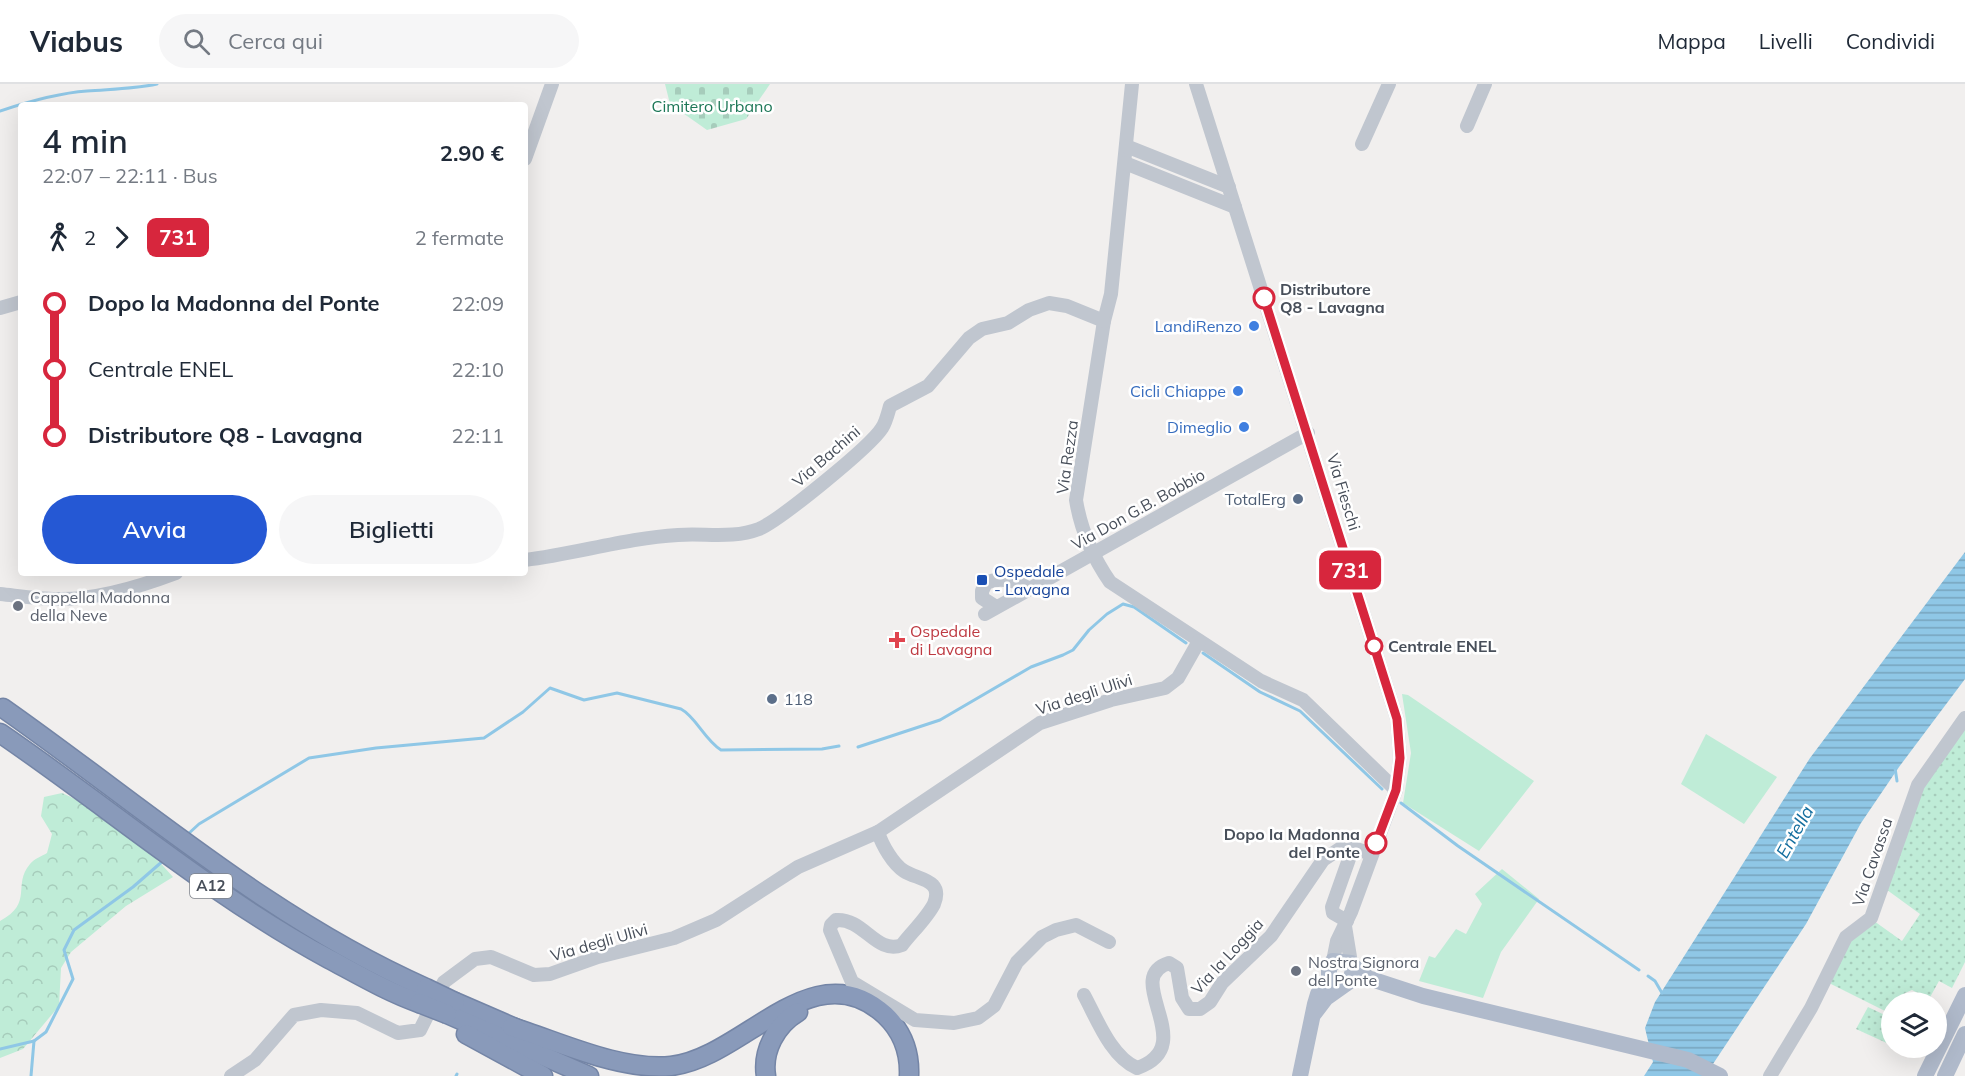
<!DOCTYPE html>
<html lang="it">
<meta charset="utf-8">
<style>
body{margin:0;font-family:Mulish,sans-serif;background:#f6f6f7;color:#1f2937;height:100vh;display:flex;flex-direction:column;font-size:22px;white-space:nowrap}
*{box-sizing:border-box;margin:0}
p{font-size:20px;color:#747a83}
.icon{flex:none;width:33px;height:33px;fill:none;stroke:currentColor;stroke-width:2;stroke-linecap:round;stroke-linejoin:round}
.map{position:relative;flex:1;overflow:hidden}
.sheet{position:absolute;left:18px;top:18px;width:510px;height:474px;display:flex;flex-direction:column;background:#fff;border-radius:6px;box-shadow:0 6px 24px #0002}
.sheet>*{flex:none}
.badge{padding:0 12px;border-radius:9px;font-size:21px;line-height:39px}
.fabs{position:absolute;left:1881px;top:908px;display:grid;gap:12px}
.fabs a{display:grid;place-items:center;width:66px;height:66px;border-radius:50%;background:#fff;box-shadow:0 6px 24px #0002;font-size:30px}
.map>.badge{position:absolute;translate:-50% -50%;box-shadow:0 0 0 3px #fff}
.legs{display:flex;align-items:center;gap:9px;height:66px;padding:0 24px;font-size:20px}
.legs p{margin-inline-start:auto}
.summary{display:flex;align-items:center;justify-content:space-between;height:102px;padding:0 24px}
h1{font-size:33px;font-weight:600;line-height:45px}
.cta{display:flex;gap:12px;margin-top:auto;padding:12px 24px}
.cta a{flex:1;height:69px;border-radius:36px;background:#2558d4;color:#fff;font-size:24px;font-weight:600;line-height:69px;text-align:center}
.cta a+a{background:#f6f6f7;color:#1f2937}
ul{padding:0 24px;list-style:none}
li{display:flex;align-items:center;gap:21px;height:66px;font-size:22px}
li i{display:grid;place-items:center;width:9px;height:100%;margin:0 8px;background:currentColor}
li i::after{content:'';width:15px;height:15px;margin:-8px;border:4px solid;border-radius:50%;background:#fff}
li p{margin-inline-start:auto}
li:first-child i{background:linear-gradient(#0000 50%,currentColor 0)}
li:last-child i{background:linear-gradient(currentColor 50%,#0000 0)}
header{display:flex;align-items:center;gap:36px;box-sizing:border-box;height:84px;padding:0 30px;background:#fff;border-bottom:2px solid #e0e1e3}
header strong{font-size:28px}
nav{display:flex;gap:33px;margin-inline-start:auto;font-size:21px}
.search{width:420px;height:54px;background:#f6f6f7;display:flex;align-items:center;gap:15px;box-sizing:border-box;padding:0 21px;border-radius:33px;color:#747a83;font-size:22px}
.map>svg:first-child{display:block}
.green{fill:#bfecd7}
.forest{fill:url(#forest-crowns)}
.cemetery{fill:url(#cemetery-stones)}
.garden{fill:url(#garden-dots)}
.water{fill:url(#water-rules)}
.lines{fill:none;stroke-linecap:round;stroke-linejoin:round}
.stream{stroke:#8fc7e6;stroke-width:3}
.highway-casing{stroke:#7485a6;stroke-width:21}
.minor{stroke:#c0c6cf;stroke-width:14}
.major{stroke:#b0bacb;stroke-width:16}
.highway{stroke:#899aba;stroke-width:18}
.highway-bridge-casing{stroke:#7485a6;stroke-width:21;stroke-linecap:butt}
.highway-bridge{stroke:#899aba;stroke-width:18}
.line-1-casing{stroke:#fff;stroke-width:14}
.line-1{stroke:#d7263d;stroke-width:9}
.stop-1-dot{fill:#fff;stroke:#d7263d;stroke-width:3}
.shop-dot{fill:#3f7fe0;stroke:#fff;stroke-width:2}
.service-dot{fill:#5c6f8a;stroke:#fff;stroke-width:2}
.transit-dot{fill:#1a4fb4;stroke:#fff;stroke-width:2}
.worship-dot{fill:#6b7280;stroke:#fff;stroke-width:2}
.health-dot{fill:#e0444e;stroke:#fff;stroke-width:2}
.labels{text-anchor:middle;stroke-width:5;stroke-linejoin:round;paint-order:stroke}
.shield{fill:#fff;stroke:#7f848c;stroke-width:1.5}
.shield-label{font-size:15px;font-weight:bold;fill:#484f5a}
.park-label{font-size:16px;fill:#1d7757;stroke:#fff}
.stop-label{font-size:16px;font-weight:bold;fill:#484f5a;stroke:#fff;text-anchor:start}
.shop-label{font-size:16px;fill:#366cbe;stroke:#fff;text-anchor:end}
.street-label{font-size:16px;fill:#484f5a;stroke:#fff}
.service-label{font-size:16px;fill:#4e5e75;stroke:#fff;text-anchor:end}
.transit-label{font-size:16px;fill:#164399;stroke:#fff;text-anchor:start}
.worship-label{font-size:16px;fill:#5b616d;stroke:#fff;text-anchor:start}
.health-label{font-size:16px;fill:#be3a42;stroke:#fff;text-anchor:start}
.water-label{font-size:18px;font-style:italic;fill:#156f9f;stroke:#fff}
</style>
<header>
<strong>Viabus</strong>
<div class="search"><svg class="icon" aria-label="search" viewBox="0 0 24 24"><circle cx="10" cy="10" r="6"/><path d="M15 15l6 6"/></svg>Cerca qui</div>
<nav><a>Mappa</a><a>Livelli</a><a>Condividi</a></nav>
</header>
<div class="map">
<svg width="1965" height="992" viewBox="0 0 1965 992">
<defs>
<pattern id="forest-crowns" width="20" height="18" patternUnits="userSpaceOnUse" patternTransform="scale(1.5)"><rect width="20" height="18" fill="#bfecd7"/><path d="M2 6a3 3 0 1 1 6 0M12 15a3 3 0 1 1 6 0" fill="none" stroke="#a6ccbb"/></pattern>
<pattern id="cemetery-stones" width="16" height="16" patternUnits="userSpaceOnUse" patternTransform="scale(1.5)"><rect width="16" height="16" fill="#bfecd7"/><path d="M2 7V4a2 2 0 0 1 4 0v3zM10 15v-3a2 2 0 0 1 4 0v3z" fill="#a6ccbb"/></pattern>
<pattern id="garden-dots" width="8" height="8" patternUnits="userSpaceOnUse" patternTransform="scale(1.5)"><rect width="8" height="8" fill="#bfecd7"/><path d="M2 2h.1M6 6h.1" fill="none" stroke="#a6ccbb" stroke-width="1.8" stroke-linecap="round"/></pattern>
<pattern id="water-rules" width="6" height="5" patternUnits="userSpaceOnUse" patternTransform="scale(1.5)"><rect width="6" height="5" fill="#8fc7e6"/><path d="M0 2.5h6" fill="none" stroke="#77a4bd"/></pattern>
</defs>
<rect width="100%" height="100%" fill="#f1efee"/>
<g class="green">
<path d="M 1402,610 L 1408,611 L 1534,697 L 1479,767 L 1403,719 L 1411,669 Z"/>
<path d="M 1706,650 L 1777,693 L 1744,740 L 1681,700 Z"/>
<path d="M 1502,785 L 1539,815 L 1501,868 L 1483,914 L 1419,897 L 1429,872 L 1435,874 L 1456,845 L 1466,850 L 1482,820 L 1475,810 Z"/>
</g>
<path class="forest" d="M 62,709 C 100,725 146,761 173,793 L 126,822 L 71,868 L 61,884 L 59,922 L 23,965 L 0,974 L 0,837 C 34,819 12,801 30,780 C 34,775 42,772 47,769 L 52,750 L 41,732 L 44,713 Z"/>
<path class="cemetery" d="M 665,0 L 770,0 L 746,35 L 707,46 L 670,20 Z"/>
<g class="garden">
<path d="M 1965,645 L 1965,878 L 1952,904 L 1939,897 L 1929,915 L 1912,906 L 1905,909 L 1899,918 L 1892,918 L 1891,930 L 1827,898 L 1852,852 L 1874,837 L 1902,857 L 1920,830 L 1883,803 L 1924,702 Z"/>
<path d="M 1868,923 L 1891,934 L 1891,961 L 1856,945 Z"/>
</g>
<path class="water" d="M 1965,468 L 1965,595 L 1899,683 L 1861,739 L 1806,840 L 1707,989 L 1710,992 L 1644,992 L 1653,978 L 1645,944 L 1655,918 L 1810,674 Z"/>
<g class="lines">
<g class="stream">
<path d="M 0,27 C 27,18 58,9 87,7 C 111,5 133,5 157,0"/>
<path d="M 1203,569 L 1260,608 L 1300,627 L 1382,705"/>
<path d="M 858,663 L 940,636 L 1031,583 L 1063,571 L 1073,566 L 1089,546 L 1107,530 L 1123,520 L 1134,523 L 1186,559"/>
<path d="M 1895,684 L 1897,697"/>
<path d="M 1401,719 L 1458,762 L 1639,886"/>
<path d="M 187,751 L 199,740 L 309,674 L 376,664 L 484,654 L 523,628 L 550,604 L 584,616 L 617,609 L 681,625 C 696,633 704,655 721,666 L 822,665 L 839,662"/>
<path d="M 1648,892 L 1655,897 L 1662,909"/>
<path d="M 0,965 L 34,957 L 46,948 L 73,895 L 64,866 L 74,846 L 133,803 L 164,776"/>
<path d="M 31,992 L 34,957"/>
<path d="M 456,992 L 457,990"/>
</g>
<g class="highway-casing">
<g id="highway">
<path d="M 3,624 C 141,721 270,835 426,904"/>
<path d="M 0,649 C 110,724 212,812 329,875 C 359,891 388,908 419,919"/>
<path d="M 455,918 L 522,947"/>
<path d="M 447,930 L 589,992"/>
<path d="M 512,943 C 560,958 620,987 671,982 C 744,974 813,865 885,931 C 903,948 910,968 909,992"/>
<path d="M 466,950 L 543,992"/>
<path d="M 766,992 C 762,967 776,941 798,928"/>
</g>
</g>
<g class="minor">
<path d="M 1132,0 L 1111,210 L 1104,237 L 1076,416 C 1081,447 1092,472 1110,498 L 1261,597 L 1303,616 L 1396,706"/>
<path d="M 1196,0 L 1397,635 L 1400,674 L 1396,706 L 1351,828 L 1337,857 L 1333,877"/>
<path d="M 1467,42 L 1485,0"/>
<path d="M 1362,60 L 1389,0"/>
<path d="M 1126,62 L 1229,103"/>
<path d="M 525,75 L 552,0"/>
<path d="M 1125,79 L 1235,123"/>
<path d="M 0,224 L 21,218"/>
<path d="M 525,476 C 576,470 626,454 678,451 C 705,449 733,455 759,445 C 780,436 870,363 882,344 C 886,338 888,329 890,322 L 928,302 L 969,254 L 982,245 L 1008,239 L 1029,226 L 1049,219 L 1067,222 L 1104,237"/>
<path d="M 0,510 C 19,512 38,515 57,515 C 96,516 139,503 176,489"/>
<path d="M 996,523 L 982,514 L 982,507 L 986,499 C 999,492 1018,497 1030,505"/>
<path d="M 985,530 L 1308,349"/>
<path d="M 878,748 C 882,761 893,780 904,787 C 918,796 944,795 934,820 C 927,834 911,849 902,861 C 876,871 864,834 836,836 L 831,841 L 830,846 L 852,898 L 915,936 L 954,939 L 978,934 L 994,922 L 1017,878 L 1042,853 L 1056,846 L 1076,841 L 1109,858"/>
<path d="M 1345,767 L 1349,775 L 1332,823 L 1333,829 L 1347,837"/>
<path d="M 1345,842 L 1351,879"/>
<path d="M 1084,911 C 1097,935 1111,973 1137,984 C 1202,962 1120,894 1169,879 L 1177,884 L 1182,914 L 1189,925 L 1200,925 L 1210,918 L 1222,899 L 1271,852 L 1323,776 L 1341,764 L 1345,767 L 1353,764 L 1372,770"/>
<path d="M 231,992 L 255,976 L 294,931 L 321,926 L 357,929 L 398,949 L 420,946 L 444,898 L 475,875 L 491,873 L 534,891 L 550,890 L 598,873 L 674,854 L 716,836 L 798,783 L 878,748 L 1040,639 L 1111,616 L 1165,604 L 1178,594 L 1199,557"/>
<path d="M 1770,992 L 1811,924 L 1846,853 L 1871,834 L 1918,701 L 1965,634"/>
</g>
<g class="major">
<path d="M 1353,882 L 1368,894 L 1423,912 L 1688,976 L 1720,992"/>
<path d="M 1300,992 L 1315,920 L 1318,910 L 1329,895 L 1329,885 L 1333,877 L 1351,879 L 1353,886 L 1350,897 L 1326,914 L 1313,931"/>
<path d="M 1925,992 L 1965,911"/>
<path d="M 1945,992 L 1965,950"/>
</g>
<use href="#highway" class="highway"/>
<g class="highway-bridge-casing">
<g id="highway-bridge">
<path d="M 426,904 L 455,918"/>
<path d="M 419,919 L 447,930"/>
</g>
</g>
<use href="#highway-bridge" class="highway-bridge"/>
</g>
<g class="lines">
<g class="line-1-casing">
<path id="line-1" d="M 1264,214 L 1397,635 L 1400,674 L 1396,706 L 1376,759"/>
</g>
<use href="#line-1" class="line-1"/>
</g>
<g class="stop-1-dot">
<circle cx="1264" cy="214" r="10"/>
<circle cx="1374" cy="562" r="8"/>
<circle cx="1376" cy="759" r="10"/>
</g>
<g class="shop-dot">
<circle cx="1254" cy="242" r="6"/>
<circle cx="1238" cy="307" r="6"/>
<circle cx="1244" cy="343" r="6"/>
</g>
<g class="service-dot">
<circle cx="1298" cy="415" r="6"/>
<circle cx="772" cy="615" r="6"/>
</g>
<rect class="transit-dot" x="976" y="490" width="12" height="12" rx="3"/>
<g class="worship-dot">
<circle cx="18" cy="522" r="6"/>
<circle cx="1296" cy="887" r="6"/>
</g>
<path class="health-dot" d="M894 547h6v6h6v6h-6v6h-6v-6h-6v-6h6z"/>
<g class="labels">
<rect class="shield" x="190" y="790" width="42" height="24" rx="4.5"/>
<g class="shield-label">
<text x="211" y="807">A12</text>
</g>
<g class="park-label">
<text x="712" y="28">Cimitero Urbano</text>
</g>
<g class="stop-label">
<text x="1280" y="211">Distributore<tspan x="1280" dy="18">Q8 - Lavagna</tspan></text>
<text x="1388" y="568">Centrale ENEL</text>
<text x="1360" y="756" text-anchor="end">Dopo la Madonna<tspan x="1360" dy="18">del Ponte</tspan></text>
</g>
<g class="shop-label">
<text x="1242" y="248">LandiRenzo</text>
<text x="1226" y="313">Cicli Chiappe</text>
<text x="1232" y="349">Dimeglio</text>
</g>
<g class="street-label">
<text transform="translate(826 372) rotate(-41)" y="6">Via Bachini</text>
<text transform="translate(1067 373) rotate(-82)" y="6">Via Rezza</text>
<text transform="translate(1344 408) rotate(73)" y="6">Via Fieschi</text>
<text transform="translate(1138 425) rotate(-29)" y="6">Via Don G.B. Bobbio</text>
<text transform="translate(1084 610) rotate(-18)" y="6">Via degli Ulivi</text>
<text transform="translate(1872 778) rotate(-71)" y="6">Via Cavassa</text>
<text transform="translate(599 858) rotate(-16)" y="6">Via degli Ulivi</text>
<text transform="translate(1227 872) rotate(-47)" y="6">Via la Loggia</text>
</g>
<g class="service-label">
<text x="1286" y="421">TotalErg</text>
<text x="784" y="621" text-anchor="start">118</text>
</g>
<g class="transit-label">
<text x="994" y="493">Ospedale<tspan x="994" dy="18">- Lavagna</tspan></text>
</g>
<g class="worship-label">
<text x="30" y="519">Cappella Madonna<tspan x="30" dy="18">della Neve</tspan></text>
<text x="1308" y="884">Nostra Signora<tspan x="1308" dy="18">del Ponte</tspan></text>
</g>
<g class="health-label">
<text x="910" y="553">Ospedale<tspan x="910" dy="18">di Lavagna</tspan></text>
</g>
<g class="water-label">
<text transform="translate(1795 748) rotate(-61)" y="6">Entella</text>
</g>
</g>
</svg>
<div class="fabs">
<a><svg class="icon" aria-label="layers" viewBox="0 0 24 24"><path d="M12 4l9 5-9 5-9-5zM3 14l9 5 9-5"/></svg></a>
</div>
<b class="badge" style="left:1350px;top:486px;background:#d7263d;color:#fff">731</b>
<section class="sheet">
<div class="summary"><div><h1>4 min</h1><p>22:07 – 22:11 · Bus</p></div><b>2.90 €</b></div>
<div class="legs"><svg class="icon" aria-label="walk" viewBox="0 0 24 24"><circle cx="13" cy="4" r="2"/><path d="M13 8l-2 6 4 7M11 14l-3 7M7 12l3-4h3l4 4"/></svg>2<svg class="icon" aria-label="forward" viewBox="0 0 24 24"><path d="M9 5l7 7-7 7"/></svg><b class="badge" style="background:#d7263d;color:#fff">731</b><p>2 fermate</p></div>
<ul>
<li><i style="color:#d7263d"></i><b>Dopo la Madonna del Ponte</b><p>22:09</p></li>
<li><i style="color:#d7263d"></i><span>Centrale ENEL</span><p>22:10</p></li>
<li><i style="color:#d7263d"></i><b>Distributore Q8 - Lavagna</b><p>22:11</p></li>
</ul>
<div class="cta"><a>Avvia</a><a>Biglietti</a></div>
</section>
</div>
